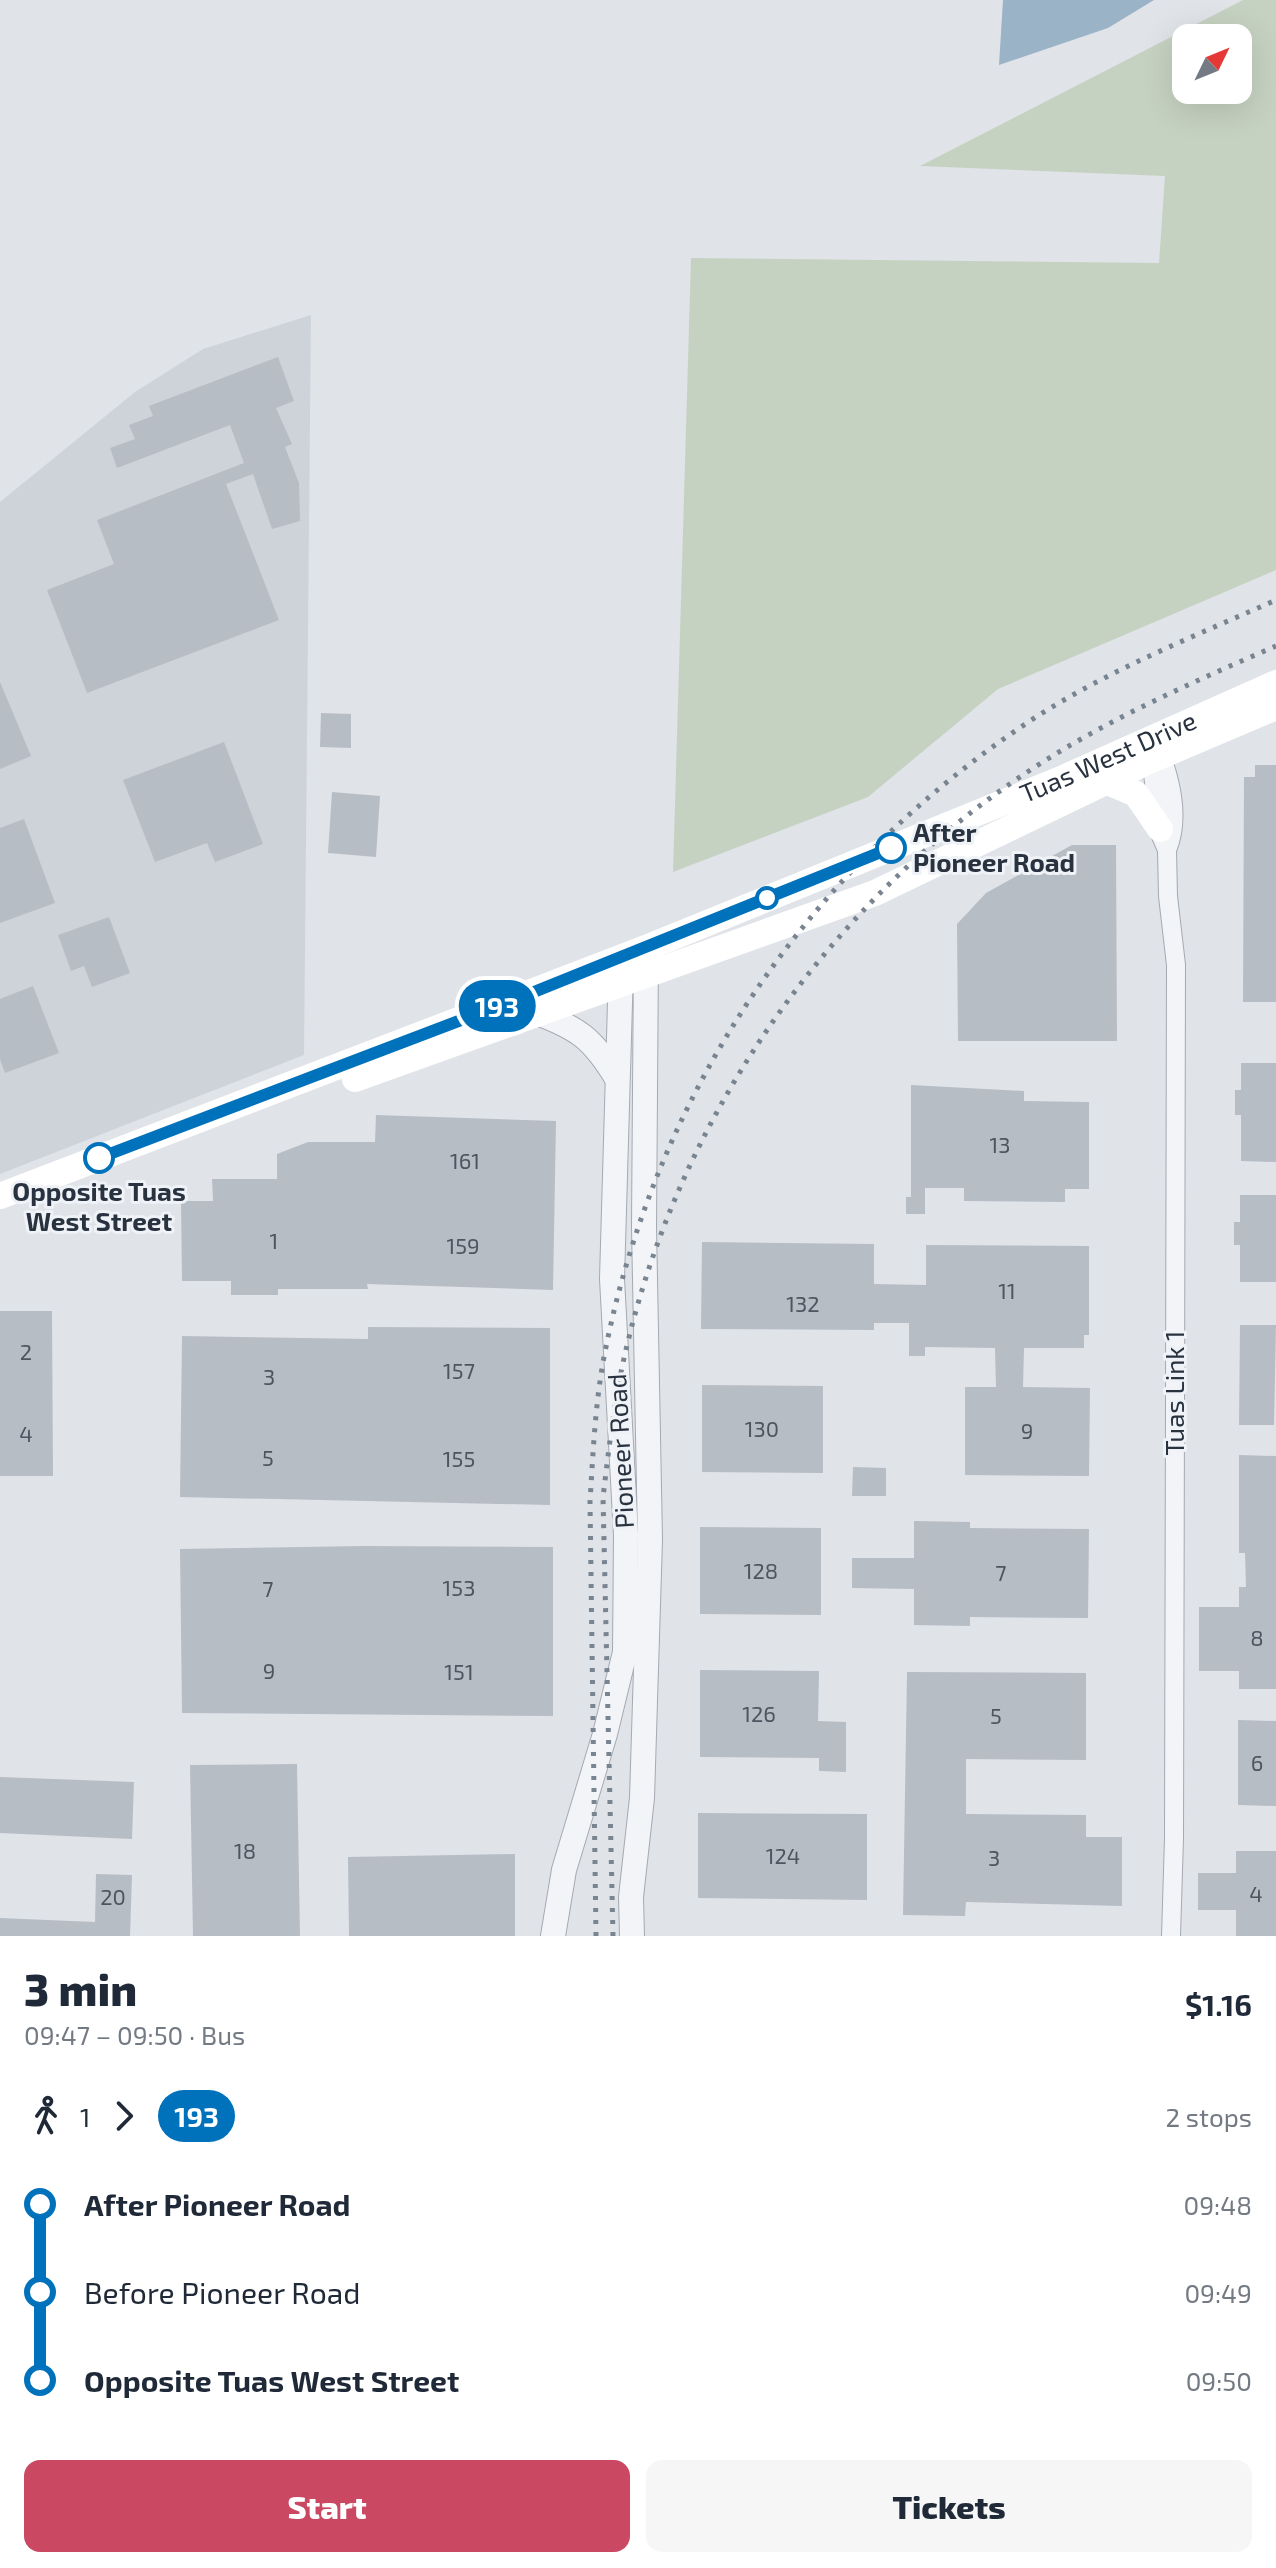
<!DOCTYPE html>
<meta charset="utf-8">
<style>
body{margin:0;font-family:"Exo 2",sans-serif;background:#f6f6f7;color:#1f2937;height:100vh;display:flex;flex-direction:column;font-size:30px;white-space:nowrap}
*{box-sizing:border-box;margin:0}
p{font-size:26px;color:#747a83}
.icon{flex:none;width:44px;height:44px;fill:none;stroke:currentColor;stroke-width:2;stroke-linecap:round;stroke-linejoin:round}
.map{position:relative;height:1936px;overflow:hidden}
.panel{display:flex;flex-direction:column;background:#fff;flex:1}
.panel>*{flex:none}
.badge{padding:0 16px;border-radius:26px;font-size:28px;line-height:52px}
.needle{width:52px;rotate:47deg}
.tools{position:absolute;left:1172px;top:24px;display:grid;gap:16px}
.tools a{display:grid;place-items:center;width:80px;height:80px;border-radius:16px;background:#fff;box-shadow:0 8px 32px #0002;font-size:40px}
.map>.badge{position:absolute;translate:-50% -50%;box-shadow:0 0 0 4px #fff}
.legs{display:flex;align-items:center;gap:12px;height:88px;padding:0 24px;font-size:26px}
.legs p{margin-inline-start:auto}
.summary{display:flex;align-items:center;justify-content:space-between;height:136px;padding:0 24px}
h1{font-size:44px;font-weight:800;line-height:60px}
.primary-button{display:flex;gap:16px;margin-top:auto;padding:16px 24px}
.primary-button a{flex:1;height:92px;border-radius:16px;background:#ca4862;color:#fff;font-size:32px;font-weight:800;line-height:92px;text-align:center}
.primary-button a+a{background:#f6f6f7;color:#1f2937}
ul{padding:0 24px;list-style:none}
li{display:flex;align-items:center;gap:28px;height:88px;font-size:30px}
li i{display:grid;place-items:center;width:12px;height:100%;margin:0 10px;background:currentColor}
li i::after{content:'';width:20px;height:20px;margin:-10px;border:6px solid;border-radius:50%;background:#fff}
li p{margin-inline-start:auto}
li:first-child i{background:linear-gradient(#0000 50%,currentColor 0)}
li:last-child i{background:linear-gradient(currentColor 50%,#0000 0)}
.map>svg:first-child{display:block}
.built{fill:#ced3da}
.green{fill:#c6d2c1;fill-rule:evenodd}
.water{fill:#9bb3c7}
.building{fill:#b7bdc5}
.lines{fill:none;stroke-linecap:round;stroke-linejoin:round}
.minor-casing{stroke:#a5aab2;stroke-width:20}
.tertiary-casing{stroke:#a5aab2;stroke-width:26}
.minor{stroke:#f2f4f7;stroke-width:18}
.tertiary{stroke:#f2f4f7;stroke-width:24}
.secondary{stroke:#fff;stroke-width:26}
.rail{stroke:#798491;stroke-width:5;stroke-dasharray:4 8;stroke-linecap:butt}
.line-1-casing{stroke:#fff;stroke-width:18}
.line-1{stroke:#0072bc;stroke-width:12}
.stop-1-dot{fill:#fff;stroke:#0072bc;stroke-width:4}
.labels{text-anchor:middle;stroke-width:6;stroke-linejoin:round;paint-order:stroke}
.number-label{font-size:22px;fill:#4c5560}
.street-label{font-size:26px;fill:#29323f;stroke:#eff2f6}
.stop-label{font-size:26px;font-weight:bold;fill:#29323f;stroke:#eff2f6;text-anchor:start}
</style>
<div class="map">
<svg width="1276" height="1936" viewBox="0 0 1276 1936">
<rect width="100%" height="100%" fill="#e0e3e8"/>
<path class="built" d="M 311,315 L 304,1055 L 0,1174 L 0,502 L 135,392 L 203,349 Z"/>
<path class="green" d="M 1243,0 L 1276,0 L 1276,570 L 998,689 L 868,797 L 673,872 L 691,258 L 1159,263 L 1165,176 L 920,166 ZM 1186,38 L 1238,38 L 1238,90 L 1186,90 Z"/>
<path class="water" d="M 1003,0 L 1154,0 L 1108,28 L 999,65 Z"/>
<g class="building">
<path d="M 278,357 L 294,401 L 276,408 L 292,444 L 285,447 L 299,483 L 300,521 L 272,529 L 253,474 L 226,484 L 279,620 L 87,693 L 47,590 L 114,564 L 97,520 L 244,463 L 230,425 L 117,468 L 110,448 L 135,439 L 129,425 L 153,416 L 149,406 Z"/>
<path d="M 0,682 L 31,756 L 0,769 Z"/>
<path d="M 321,713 L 351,714 L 351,748 L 320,747 Z"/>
<path d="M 224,742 L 263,844 L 215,862 L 207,843 L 155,862 L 123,780 Z"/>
<path d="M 1255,765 L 1276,765 L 1276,1002 L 1243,1002 L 1244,777 L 1255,777 Z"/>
<path d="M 332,792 L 380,796 L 376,857 L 328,853 Z"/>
<path d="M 24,819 L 55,903 L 0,923 L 0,828 Z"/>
<path d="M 1072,845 L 1116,845 L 1117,1041 L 958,1041 L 957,924 L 986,893 Z"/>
<path d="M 109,917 L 130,973 L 92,987 L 84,966 L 71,971 L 58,935 Z"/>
<path d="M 33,986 L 59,1053 L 5,1073 L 0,1059 L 0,999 Z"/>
<path d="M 1241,1063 L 1276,1063 L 1276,1162 L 1241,1161 L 1241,1115 L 1235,1115 L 1235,1090 L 1241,1090 Z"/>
<path d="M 911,1085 L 1024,1091 L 1024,1101 L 1089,1102 L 1089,1189 L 1065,1189 L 1065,1202 L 964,1201 L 964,1188 L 925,1188 L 925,1214 L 906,1214 L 906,1197 L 911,1197 Z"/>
<path d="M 376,1115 L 556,1121 L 553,1290 L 367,1284 L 368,1289 L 278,1289 L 278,1295 L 231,1295 L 231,1281 L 182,1281 L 181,1201 L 213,1201 L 212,1179 L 277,1179 L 277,1154 L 308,1142 L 375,1142 Z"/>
<path d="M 1240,1195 L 1276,1195 L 1276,1282 L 1240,1282 L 1240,1245 L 1234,1245 L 1234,1222 L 1240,1222 Z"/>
<path d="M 702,1242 L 874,1244 L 874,1284 L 926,1285 L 926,1245 L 1089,1246 L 1089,1335 L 1084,1335 L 1084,1348 L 1024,1348 L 1023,1387 L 1090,1388 L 1089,1476 L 965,1475 L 965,1387 L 996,1387 L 995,1348 L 925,1347 L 925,1356 L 909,1356 L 909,1323 L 874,1323 L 874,1330 L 701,1329 Z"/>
<path d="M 0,1311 L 52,1311 L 53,1476 L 0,1476 Z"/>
<path d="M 1240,1325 L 1276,1325 L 1274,1425 L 1239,1425 Z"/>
<path d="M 368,1327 L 550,1328 L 550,1505 L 180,1497 L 182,1336 L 368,1339 Z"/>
<path d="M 702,1385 L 823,1386 L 823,1473 L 702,1472 Z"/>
<path d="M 1239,1455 L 1276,1456 L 1276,1689 L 1239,1689 L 1239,1671 L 1199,1671 L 1199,1607 L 1239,1607 L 1239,1587 L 1246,1587 L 1245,1553 L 1239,1553 Z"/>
<path d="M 853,1467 L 886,1468 L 886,1496 L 852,1496 Z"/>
<path d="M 914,1521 L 970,1522 L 970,1528 L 1089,1529 L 1088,1618 L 970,1617 L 970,1626 L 914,1625 L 914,1589 L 852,1588 L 852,1558 L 914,1558 Z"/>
<path d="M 700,1527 L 821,1528 L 821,1615 L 700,1614 Z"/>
<path d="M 364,1546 L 553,1547 L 553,1716 L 182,1713 L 180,1549 Z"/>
<path d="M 700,1670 L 819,1671 L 818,1721 L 846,1722 L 846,1772 L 819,1771 L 819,1758 L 700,1757 Z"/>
<path d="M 907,1672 L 1086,1673 L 1086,1760 L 966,1759 L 966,1814 L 1086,1815 L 1086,1837 L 1122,1837 L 1122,1906 L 966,1902 L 965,1916 L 903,1915 Z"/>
<path d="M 1238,1720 L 1276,1721 L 1276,1806 L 1238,1805 Z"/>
<path d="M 297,1764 L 300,1936 L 193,1936 L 190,1765 Z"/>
<path d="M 0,1777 L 134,1782 L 132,1839 L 0,1833 Z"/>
<path d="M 698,1813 L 867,1814 L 867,1900 L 698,1898 Z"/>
<path d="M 1236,1851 L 1276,1851 L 1276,1936 L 1236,1936 L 1236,1910 L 1198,1910 L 1198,1873 L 1236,1873 Z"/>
<path d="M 515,1854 L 515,1936 L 349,1936 L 348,1857 Z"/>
<path d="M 96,1874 L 132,1875 L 130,1936 L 0,1936 L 0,1918 L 95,1922 Z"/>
</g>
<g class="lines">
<g class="minor-casing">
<g id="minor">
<path d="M 1157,744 C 1170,777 1181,817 1167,850"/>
<path d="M 1145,752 L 1153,774 L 1161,836 L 1167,850 L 1168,896 L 1176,965 L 1174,1838 L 1171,1936"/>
</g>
</g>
<g class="tertiary-casing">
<g id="tertiary">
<path d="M 537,1013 C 578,1028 593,1039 616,1077"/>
<path d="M 553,1936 L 564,1870 L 605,1734 L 625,1652 L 626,1535 L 612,1279 L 621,968"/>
<path d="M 632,1936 L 631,1897 L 642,1798 L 650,1540 L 644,1227 L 646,958"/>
</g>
</g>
<use href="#minor" class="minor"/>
<use href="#tertiary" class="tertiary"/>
<g class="secondary">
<path d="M 1108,782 L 1136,794 L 1160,829"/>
<path d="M 355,1079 L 875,893 L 1149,761 L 1276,707"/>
<path id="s1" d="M 0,1196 L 646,948 L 1061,779 L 1276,683"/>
</g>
<g class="rail">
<path d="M 596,1936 L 590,1502 C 593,1454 595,1405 604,1357 C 655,1092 810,864 1036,717 C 1111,669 1195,636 1276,600"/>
<path d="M 613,1936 L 603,1497 C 609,1449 614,1401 625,1354 C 681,1108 839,887 1054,755 C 1124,712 1200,679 1276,646"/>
</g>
</g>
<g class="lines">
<g class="line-1-casing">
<path id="line-1" d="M 99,1158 L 519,998 L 891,848"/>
</g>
<use href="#line-1" class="line-1"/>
</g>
<g class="stop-1-dot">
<circle cx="891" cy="848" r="14"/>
<circle cx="767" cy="898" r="10"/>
<circle cx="99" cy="1158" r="14"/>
</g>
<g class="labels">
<g class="number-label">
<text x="1000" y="1153">13</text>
<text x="465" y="1169">161</text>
<text x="274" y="1249">1</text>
<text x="463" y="1254">159</text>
<text x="1007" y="1299">11</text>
<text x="803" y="1312">132</text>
<text x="26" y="1360">2</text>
<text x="459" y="1379">157</text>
<text x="269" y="1385">3</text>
<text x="762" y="1437">130</text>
<text x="1027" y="1439">9</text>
<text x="26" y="1442">4</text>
<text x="268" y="1466">5</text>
<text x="459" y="1467">155</text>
<text x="761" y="1579">128</text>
<text x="1001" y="1581">7</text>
<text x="459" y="1596">153</text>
<text x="268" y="1597">7</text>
<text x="1257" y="1646">8</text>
<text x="269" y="1679">9</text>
<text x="459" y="1680">151</text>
<text x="759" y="1722">126</text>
<text x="996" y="1724">5</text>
<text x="1257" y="1771">6</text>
<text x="245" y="1859">18</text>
<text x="783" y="1864">124</text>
<text x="994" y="1866">3</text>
<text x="1256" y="1902">4</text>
<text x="113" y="1905">20</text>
</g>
<g class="street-label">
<text dy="9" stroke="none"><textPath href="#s1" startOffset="1192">Tuas West Drive</textPath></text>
<text transform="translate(1175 1393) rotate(-90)" y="9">Tuas Link 1</text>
<text transform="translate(621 1451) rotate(-93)" y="9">Pioneer Road</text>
</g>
<g class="stop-label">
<text x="913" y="842">After<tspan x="913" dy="30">Pioneer Road</tspan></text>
<text x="99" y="1201" text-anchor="middle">Opposite Tuas<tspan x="99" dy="30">West Street</tspan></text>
</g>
</g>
</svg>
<div class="tools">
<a><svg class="needle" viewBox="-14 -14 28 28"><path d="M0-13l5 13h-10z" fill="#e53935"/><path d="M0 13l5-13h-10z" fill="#747a83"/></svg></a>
</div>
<b class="badge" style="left:497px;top:1006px;background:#0072bc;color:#fff">193</b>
</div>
<section class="panel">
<div class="summary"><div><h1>3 min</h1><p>09:47 – 09:50 · Bus</p></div><b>$1.16</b></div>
<div class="legs"><svg class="icon" aria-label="walk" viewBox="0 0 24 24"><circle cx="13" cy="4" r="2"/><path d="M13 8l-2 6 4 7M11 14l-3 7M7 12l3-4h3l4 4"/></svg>1<svg class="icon" aria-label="forward" viewBox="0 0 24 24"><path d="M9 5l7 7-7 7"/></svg><b class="badge" style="background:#0072bc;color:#fff">193</b><p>2 stops</p></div>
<ul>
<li><i style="color:#0072bc"></i><b>After Pioneer Road</b><p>09:48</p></li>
<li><i style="color:#0072bc"></i><span>Before Pioneer Road</span><p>09:49</p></li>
<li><i style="color:#0072bc"></i><b>Opposite Tuas West Street</b><p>09:50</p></li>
</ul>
<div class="primary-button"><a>Start</a><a>Tickets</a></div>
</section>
